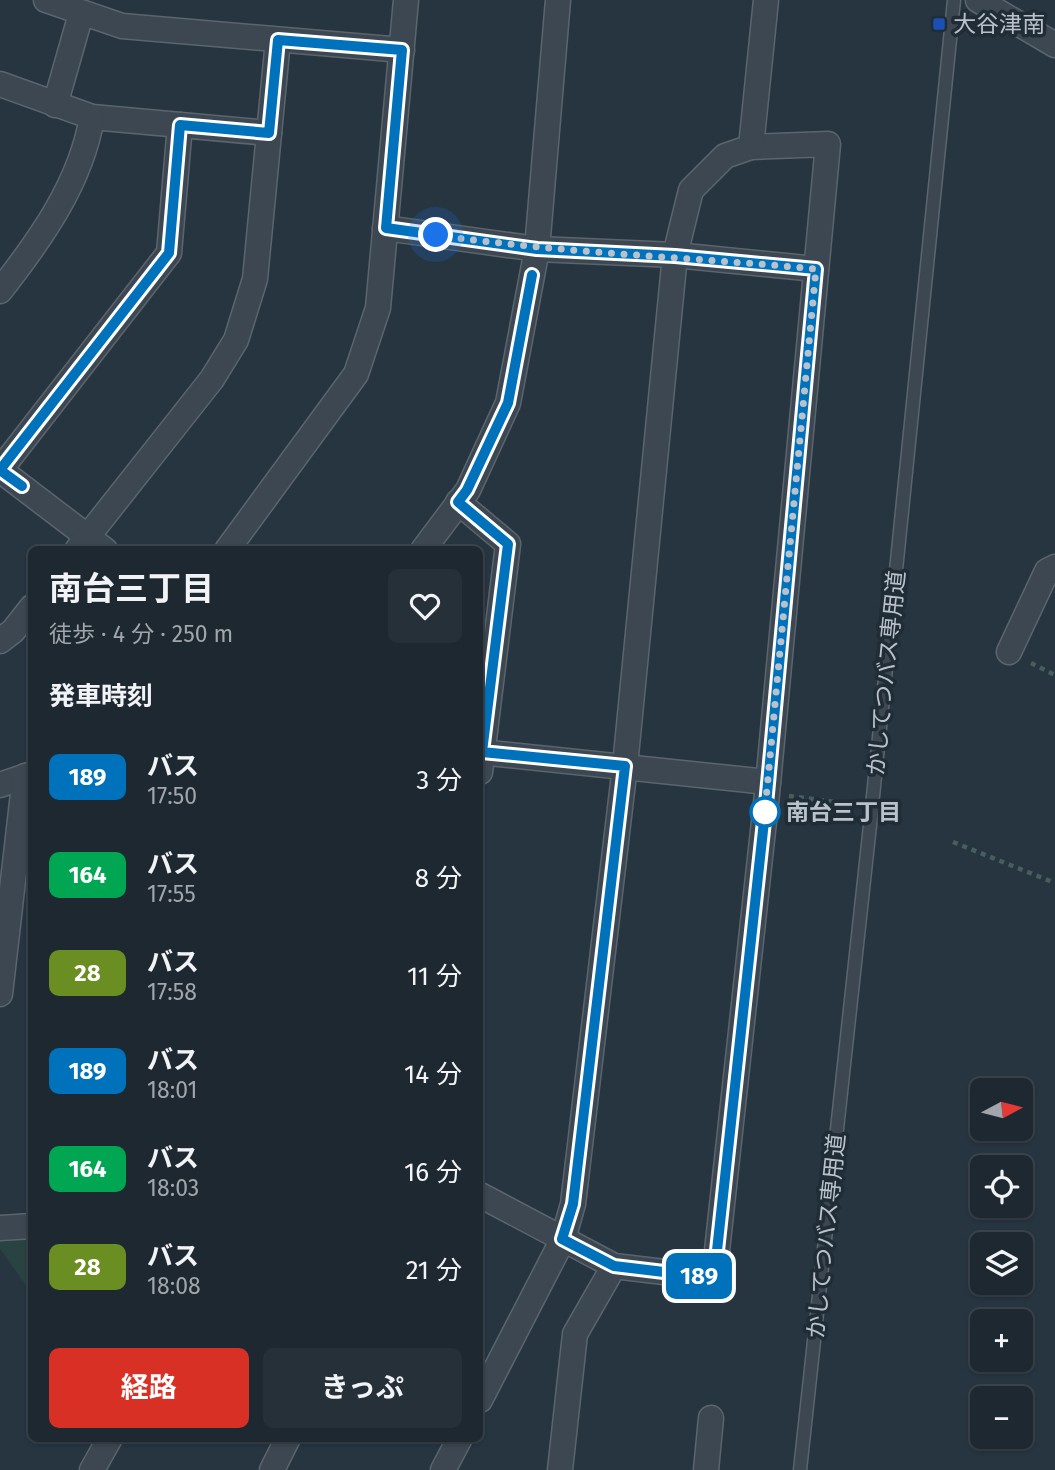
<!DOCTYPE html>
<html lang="ja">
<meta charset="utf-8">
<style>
body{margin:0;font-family:"Fira Sans","Noto Sans JP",sans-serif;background:#253039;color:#f1f3f6;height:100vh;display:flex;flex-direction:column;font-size:26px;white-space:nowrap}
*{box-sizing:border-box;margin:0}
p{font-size:23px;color:#a0a6ab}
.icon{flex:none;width:38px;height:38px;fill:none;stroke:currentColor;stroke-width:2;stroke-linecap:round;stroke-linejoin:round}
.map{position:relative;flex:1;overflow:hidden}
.details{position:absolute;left:28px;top:546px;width:455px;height:896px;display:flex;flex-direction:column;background:#1d2831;border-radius:10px;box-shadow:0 2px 5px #0004,0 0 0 2px #3b444d}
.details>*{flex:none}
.badge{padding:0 14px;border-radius:10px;font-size:24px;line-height:46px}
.needle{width:46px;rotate:83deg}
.buttons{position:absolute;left:970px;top:1078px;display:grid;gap:14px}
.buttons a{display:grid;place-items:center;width:63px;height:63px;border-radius:10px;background:#1d2831;box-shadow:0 2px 5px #0004,0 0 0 2px #3b444d;font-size:35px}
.you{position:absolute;width:35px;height:35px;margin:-18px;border:5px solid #fff;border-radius:50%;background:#1a73e8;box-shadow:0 0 0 10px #1a73e833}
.map>.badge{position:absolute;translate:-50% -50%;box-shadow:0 0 0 4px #fff}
h2{padding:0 21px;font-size:26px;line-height:63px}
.round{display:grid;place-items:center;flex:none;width:74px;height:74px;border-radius:10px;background:#253039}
.head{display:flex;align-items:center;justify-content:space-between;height:119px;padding:0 21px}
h1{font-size:33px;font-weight:700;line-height:52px}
.button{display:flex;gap:14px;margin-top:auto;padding:14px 21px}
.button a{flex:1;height:80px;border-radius:10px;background:#d93025;color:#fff;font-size:28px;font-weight:700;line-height:80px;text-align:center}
.button a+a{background:#253039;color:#f1f3f6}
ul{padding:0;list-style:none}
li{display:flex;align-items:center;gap:21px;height:98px;padding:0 21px}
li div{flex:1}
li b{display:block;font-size:26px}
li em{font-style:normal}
li .badge{min-width:77px;font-weight:700;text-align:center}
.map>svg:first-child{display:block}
.green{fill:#294242}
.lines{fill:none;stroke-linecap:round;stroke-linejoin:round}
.service-casing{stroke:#5a656e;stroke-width:15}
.minor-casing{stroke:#5a656e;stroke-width:27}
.path{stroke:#485e5e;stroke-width:4.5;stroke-dasharray:5 5;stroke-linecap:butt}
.service{stroke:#3c4751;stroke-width:12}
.minor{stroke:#3c4751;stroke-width:24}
.line-casing{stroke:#fff;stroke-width:16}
.line{stroke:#0072bc;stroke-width:10}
.walk{stroke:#b9c2cb;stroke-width:7;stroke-dasharray:0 12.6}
.transit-dot{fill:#1a4fb4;stroke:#202c36;stroke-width:2.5}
.stop-dot{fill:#fff;stroke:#0072bc;stroke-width:3.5}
.labels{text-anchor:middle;stroke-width:7;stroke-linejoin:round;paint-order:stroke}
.poi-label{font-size:23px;fill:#b9c2cb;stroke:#202c36;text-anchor:start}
.street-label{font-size:23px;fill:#b9c2cb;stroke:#202c36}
.stop-label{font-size:23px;font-weight:bold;fill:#b9c2cb;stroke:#202c36;text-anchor:start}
</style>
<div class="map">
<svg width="1055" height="1470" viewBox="0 0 1055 1470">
<rect width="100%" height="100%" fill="#273541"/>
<path class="green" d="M 31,1235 L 31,1292 L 0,1249 L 0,1237 Z"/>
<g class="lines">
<g class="service-casing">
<path id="service" d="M 800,1470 L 871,816 L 954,0"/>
</g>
<g class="minor-casing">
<g id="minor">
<path d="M 46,0 L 122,26 L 402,50"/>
<path d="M 978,0 L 1055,45"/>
<path d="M 0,84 L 92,117 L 269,133"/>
<path d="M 55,105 L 81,14"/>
<path d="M 385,228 L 537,249 L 675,255 L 816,269"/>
<path d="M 0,291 C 40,240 81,183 92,117"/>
<path d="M 0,470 L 169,253 L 180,125"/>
<path d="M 0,470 L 105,550"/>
<path d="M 458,502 L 508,544 L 480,772"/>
<path d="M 77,550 L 212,379 L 236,340 L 255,279 L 278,40"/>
<path d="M 227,550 L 356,374 L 378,308 L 406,0"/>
<path d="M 423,550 L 468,490 L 508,403 L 537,249 L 558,0"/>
<path d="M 0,641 L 13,631 L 32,607"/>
<path d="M 1009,652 L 1047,571 L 1055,567"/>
<path d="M 480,752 L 768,782"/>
<path d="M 0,785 L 32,774"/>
<path d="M 0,994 L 25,776"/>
<path d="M 480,1195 L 614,1266 L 714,1278 L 767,794 L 828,144 L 751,147"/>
<path d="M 0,1228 L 32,1226"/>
<path d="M 480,1400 L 563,1239 L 573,1204 L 625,766 L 675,255 L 691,190 L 725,156 L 751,147 L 766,0"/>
<path d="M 92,1470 L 110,1438"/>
<path d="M 272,1470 L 288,1438"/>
<path d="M 443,1470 L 460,1438"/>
<path d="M 560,1470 L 575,1334 L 614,1266"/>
<path d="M 706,1470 L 711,1418"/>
</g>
</g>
<g class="path">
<path d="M 1031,663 L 1055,675"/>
<path d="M 789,796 L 843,803"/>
<path d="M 953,842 L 1055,883"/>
</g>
<use href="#service" class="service"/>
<use href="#minor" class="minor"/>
</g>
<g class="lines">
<g class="line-casing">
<path id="line" d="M 22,486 L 0,470 L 169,253 L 180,125 L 269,133 L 278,40 L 402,50 L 386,228 L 537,249 L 675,256 L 816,269 L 767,794 L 714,1278 L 614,1266 L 562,1239 L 573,1204 L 625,766 L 482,752 L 508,544 L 458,502 L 467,490 L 508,403 L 532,275"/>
</g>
<use href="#line" class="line"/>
<path class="walk" d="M 436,235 C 562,253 689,257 816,269 L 764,821 L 765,812"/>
</g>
<rect class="transit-dot" x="932" y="17" width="14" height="14" rx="3.5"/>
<circle class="stop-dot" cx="765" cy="812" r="14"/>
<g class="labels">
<g class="poi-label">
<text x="953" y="32">大谷津南</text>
</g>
<g class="street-label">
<text transform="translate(886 673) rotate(-84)" y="8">かしてつバス専用道</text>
<text transform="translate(826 1236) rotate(-84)" y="8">かしてつバス専用道</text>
</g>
<g class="stop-label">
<text x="786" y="820">南台三丁目</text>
</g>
</g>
</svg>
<div class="buttons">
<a><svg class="needle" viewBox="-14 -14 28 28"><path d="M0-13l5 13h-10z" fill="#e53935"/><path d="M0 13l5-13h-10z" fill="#a0a6ab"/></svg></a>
<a><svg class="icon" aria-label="locate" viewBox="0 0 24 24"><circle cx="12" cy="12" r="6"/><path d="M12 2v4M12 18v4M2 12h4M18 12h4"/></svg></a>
<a><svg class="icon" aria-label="layers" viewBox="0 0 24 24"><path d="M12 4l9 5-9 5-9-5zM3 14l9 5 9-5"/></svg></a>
<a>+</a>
<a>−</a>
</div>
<div class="you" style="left:436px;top:235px"></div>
<b class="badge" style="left:699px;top:1276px;background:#0072bc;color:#fff">189</b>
<section class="details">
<div class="head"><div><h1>南台三丁目</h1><p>徒歩 · 4 分 · 250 m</p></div><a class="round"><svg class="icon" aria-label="heart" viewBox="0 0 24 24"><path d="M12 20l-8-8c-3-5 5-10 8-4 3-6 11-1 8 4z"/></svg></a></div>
<h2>発車時刻</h2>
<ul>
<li><span class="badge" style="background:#0072bc;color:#fff">189</span><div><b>バス</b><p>17:50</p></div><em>3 分</em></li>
<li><span class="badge" style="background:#00a651;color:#fff">164</span><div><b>バス</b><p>17:55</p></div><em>8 分</em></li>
<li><span class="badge" style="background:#6b8e23;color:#fff">28</span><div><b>バス</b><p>17:58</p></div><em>11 分</em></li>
<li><span class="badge" style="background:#0072bc;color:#fff">189</span><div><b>バス</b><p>18:01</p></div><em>14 分</em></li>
<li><span class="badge" style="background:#00a651;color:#fff">164</span><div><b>バス</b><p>18:03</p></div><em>16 分</em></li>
<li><span class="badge" style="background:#6b8e23;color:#fff">28</span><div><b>バス</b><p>18:08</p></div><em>21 分</em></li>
</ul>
<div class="button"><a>経路</a><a>きっぷ</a></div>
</section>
</div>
